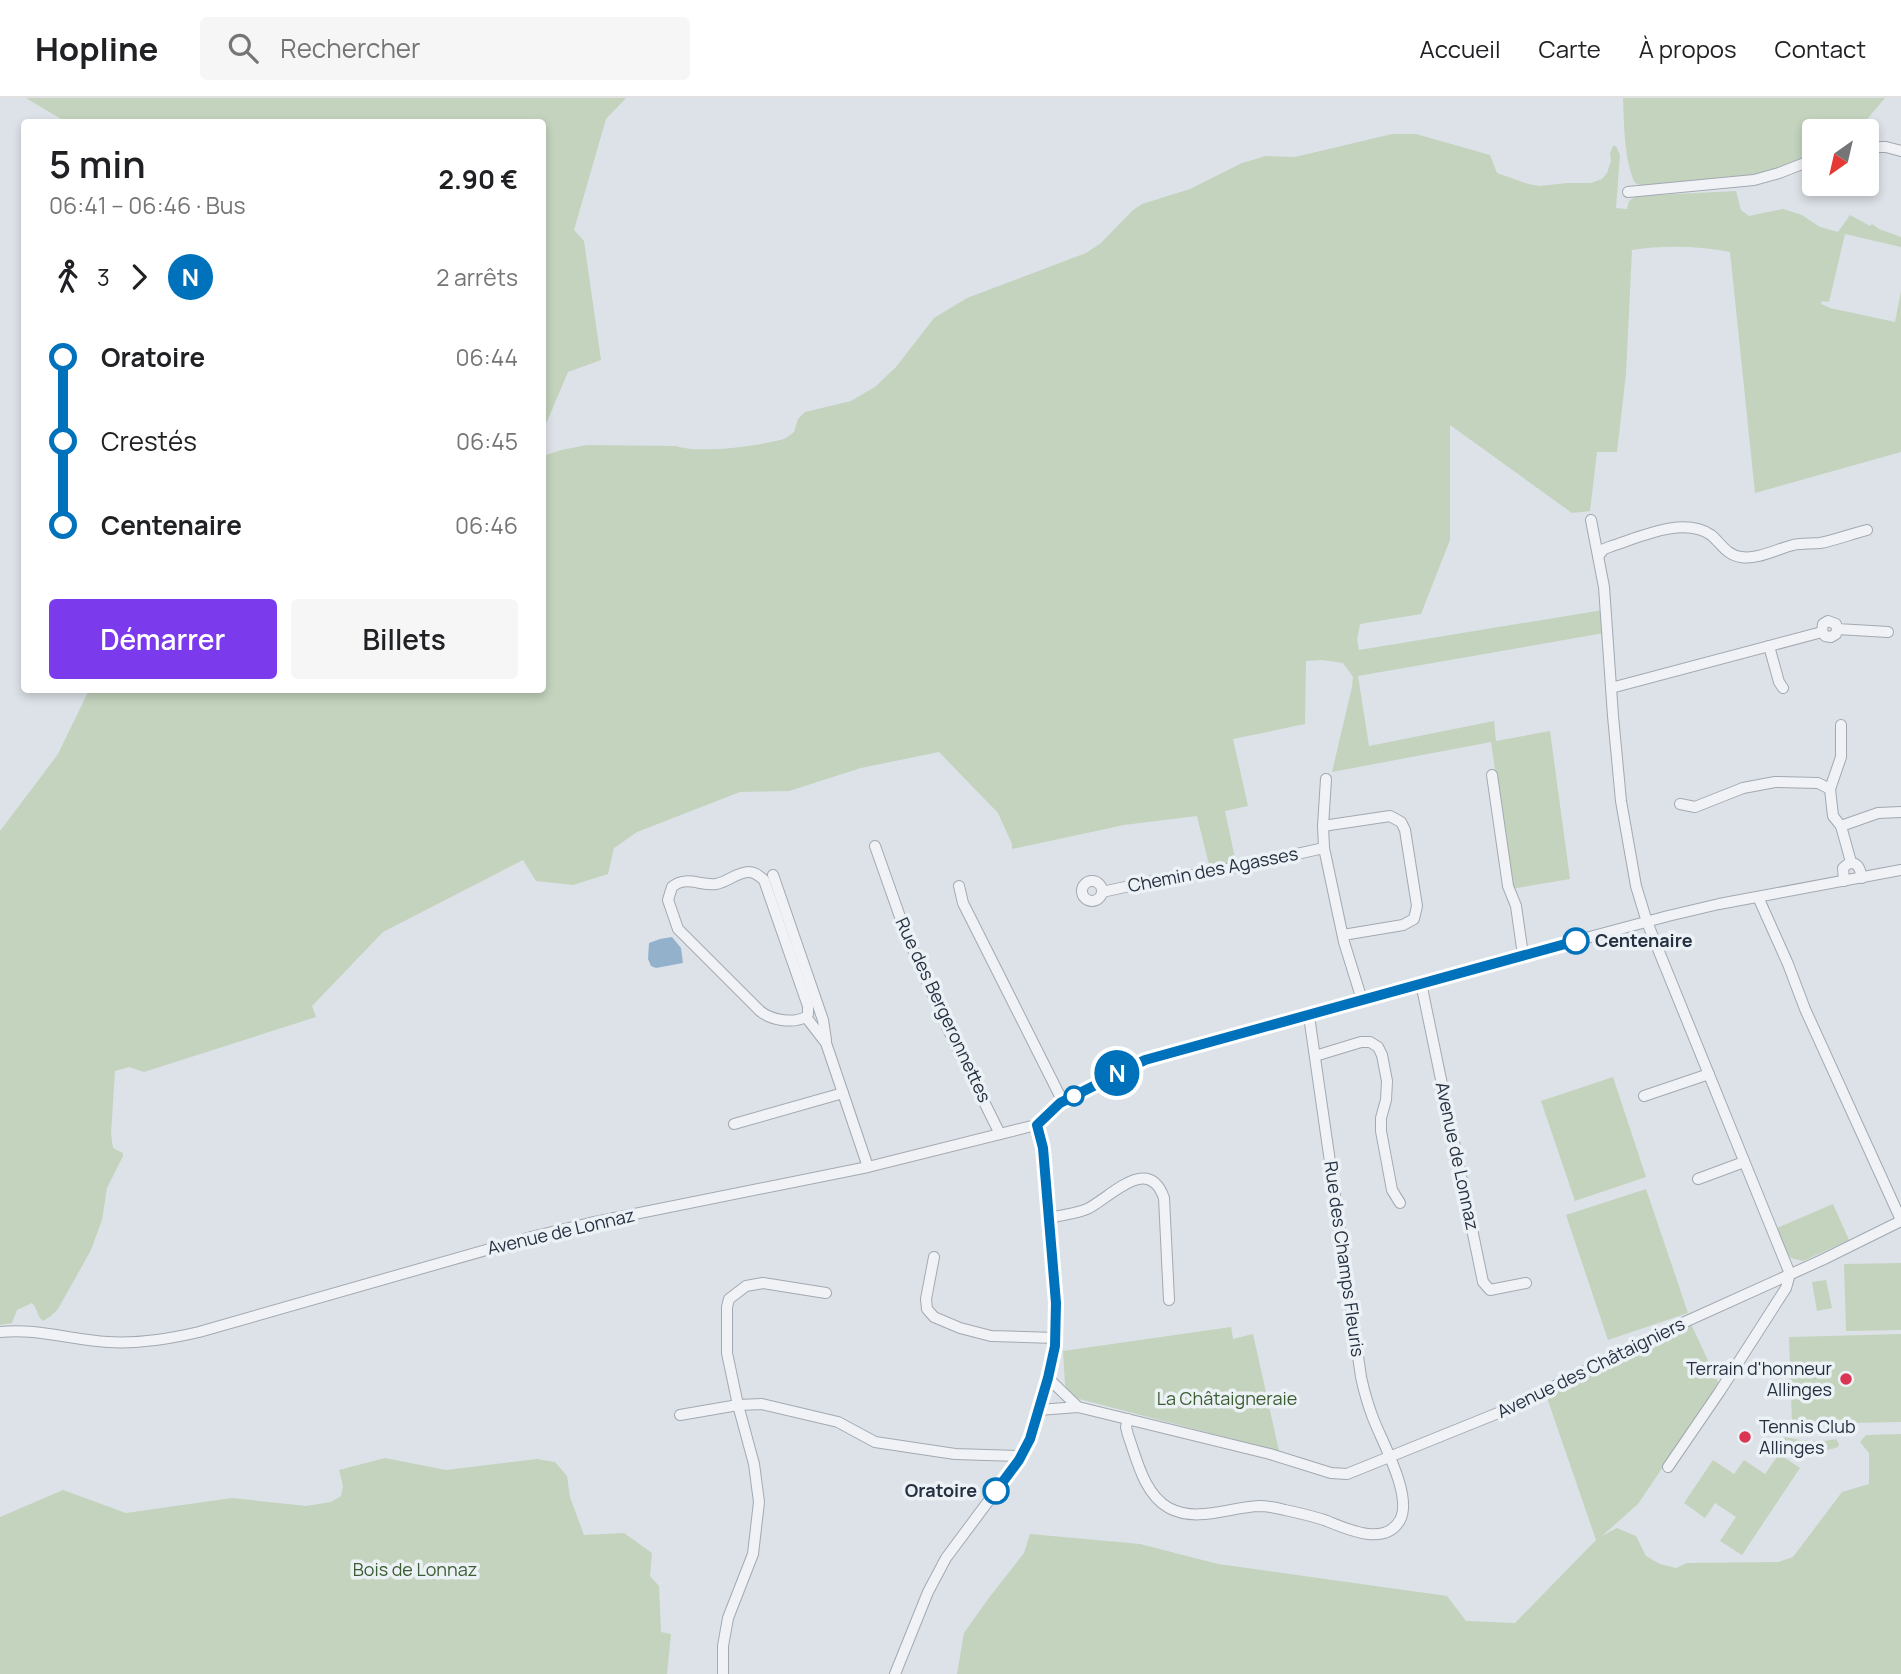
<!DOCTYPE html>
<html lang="fr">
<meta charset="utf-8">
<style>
body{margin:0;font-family:Manrope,sans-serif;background:#f6f6f6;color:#202124;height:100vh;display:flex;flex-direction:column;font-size:26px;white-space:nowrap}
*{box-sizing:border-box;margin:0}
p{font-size:23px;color:#757577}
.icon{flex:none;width:38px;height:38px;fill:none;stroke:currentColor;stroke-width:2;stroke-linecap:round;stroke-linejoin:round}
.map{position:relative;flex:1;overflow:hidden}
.details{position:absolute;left:21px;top:21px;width:525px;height:574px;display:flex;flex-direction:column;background:#fff;border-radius:7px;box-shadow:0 4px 10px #0003}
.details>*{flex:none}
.badge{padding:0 14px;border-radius:23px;font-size:24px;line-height:46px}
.needle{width:46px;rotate:214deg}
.buttons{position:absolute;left:1802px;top:21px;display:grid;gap:14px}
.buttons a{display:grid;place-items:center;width:77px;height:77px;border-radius:7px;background:#fff;box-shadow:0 4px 10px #0003;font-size:35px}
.map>.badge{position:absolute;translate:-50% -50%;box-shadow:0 0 0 4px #fff}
.legs{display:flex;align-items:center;gap:10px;height:77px;padding:0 28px;font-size:23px}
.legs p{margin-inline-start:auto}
.overview{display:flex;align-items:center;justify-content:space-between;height:119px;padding:0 28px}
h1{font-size:38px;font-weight:600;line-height:52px}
.primary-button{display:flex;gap:14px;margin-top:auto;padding:14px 28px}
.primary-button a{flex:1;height:80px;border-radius:7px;background:#7c3aed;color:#fff;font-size:28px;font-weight:600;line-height:80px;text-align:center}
.primary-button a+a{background:#f6f6f6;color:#202124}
ul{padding:0 28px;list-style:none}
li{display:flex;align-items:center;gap:24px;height:84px;font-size:26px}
li i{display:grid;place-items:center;width:10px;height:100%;margin:0 9px;background:currentColor}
li i::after{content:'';width:18px;height:18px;margin:-9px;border:5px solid;border-radius:50%;background:#fff}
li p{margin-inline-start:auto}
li:first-child i{background:linear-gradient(#0000 50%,currentColor 0)}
li:last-child i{background:linear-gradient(currentColor 50%,#0000 0)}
header{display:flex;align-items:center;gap:42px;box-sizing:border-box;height:98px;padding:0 35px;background:#fff;border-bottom:2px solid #e0e0e0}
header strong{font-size:33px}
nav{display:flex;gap:38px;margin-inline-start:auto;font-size:24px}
.search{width:490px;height:63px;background:#f6f6f6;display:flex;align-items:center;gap:18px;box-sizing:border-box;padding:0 24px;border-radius:7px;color:#757577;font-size:26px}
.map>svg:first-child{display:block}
.green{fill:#c3d3bd}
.water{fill:#94b1cc}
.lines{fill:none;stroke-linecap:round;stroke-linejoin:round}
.minor-casing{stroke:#a2a9b2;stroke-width:12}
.minor{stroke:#f0f2f6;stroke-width:10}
.line-1-casing{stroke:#fff;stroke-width:16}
.line-1{stroke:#0072bc;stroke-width:10}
.stop-1-dot{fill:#fff;stroke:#0072bc;stroke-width:3.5}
.poi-dot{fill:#da3555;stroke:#ecf1f6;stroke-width:2.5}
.labels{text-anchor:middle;stroke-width:7;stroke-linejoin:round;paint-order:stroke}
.street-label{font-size:18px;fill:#253040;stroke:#ecf1f6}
.stop-label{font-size:18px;font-weight:bold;fill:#253040;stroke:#ecf1f6;text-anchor:start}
.poi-label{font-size:18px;fill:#253040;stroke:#ecf1f6;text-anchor:end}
.park-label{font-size:18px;fill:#3b5d31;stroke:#ecf1f6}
</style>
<header>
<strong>Hopline</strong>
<div class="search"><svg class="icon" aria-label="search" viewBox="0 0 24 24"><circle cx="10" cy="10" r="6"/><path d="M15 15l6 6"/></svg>Rechercher</div>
<nav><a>Accueil</a><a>Carte</a><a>À propos</a><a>Contact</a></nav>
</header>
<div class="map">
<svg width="1901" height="1576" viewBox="0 0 1901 1576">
<rect width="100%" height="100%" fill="#dde2e8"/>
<g class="green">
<path d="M 26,0 L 626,0 L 606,21 L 574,132 L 584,143 L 601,262 L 568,274 L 543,333 L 542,24 L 105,24 L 106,22 L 66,24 Z"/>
<path d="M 1623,0 L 1885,0 L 1857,33 L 1815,33 L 1815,61 L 1762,76 L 1643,88 L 1635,85 C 1624,62 1624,25 1623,0 Z"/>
<path d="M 1392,36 L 1416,36 L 1490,57 L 1497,75 L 1528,86 L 1540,88 L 1567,85 L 1591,85 L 1602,81 L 1607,75 L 1611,63 L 1610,55 L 1613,48 L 1616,48 L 1620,57 L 1616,110 L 1627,111 L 1629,103 L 1636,98 L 1736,93 L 1741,112 L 1749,118 L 1783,111 L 1802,117 L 1820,129 L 1838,134 L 1850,117 L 1870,128 L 1872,126 L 1879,131 L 1901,139 L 1901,149 L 1845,136 L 1829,204 L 1822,203 L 1821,206 L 1830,210 L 1895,224 L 1901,193 L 1901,354 L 1755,395 L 1730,154 C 1699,148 1664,147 1632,152 L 1626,276 L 1617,354 L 1597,354 L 1590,413 L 1572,415 L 1450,327 L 1450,442 L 1421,516 L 1360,526 L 1357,542 L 1359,552 L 1603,512 L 1604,535 L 1358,578 L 1369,648 L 1494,623 L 1496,643 L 1550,633 L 1570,781 L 1517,790 L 1512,789 L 1491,644 L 1332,674 L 1352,589 L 1353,579 L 1343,565 L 1322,562 L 1306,563 L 1305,626 L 1233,641 L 1248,708 L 1225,713 L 1236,765 L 1210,771 L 1197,718 L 1124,727 L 1012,751 L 1012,746 L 998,715 L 939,654 L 861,670 L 789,693 L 740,694 L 637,734 L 614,750 L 608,776 L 573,787 L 536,783 L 523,762 L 383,834 L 312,908 L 316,919 L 144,974 L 129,969 L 115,973 L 111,1036 L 113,1050 L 123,1055 L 123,1058 L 107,1090 L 102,1122 L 91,1152 L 58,1211 L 51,1218 L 43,1223 C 37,1219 38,1211 32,1205 L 17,1212 L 12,1225 L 0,1227 L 0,733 L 58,656 L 89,592 L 542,592 L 543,358 L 561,352 L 587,347 L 676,348 C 697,356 757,348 780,342 C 786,341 790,337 794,334 L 798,321 L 805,314 L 851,303 L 875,289 L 896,269 L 934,220 L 967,200 L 1086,155 L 1101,145 L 1133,112 L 1142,106 L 1190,91 L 1242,65 L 1266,58 L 1295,59 Z"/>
<path d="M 1613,979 L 1646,1079 L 1575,1103 L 1541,1003 Z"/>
<path d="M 1646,1091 L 1688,1215 L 1608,1242 L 1566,1117 Z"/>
<path d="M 1833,1106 L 1849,1142 L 1803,1163 L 1791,1160 L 1786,1153 L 1777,1130 Z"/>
<path d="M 1901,1165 L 1901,1232 L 1846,1233 L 1844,1166 Z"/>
<path d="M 1826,1182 L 1832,1210 L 1817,1213 L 1812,1184 Z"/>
<path d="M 1691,1226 L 1719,1286 L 1638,1406 L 1602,1438 L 1617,1430 L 1636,1438 L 1646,1458 L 1660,1466 L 1676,1470 L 1687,1465 L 1778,1464 L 1793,1459 L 1842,1394 L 1869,1386 L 1869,1355 L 1860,1344 L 1866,1337 L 1901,1336 L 1901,1576 L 957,1576 L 964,1535 L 988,1501 L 1024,1455 L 1030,1436 L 1140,1446 L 1218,1466 L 1447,1498 L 1466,1523 L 1515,1525 L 1596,1442 L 1546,1297 Z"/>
<path d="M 1231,1229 L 1233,1241 L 1253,1236 L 1279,1353 L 1075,1300 L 1067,1292 L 1065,1286 L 1063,1253 Z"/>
<path d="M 1901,1236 L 1901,1324 L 1792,1326 L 1789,1239 Z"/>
<path d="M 1785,1339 C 1803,1343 1817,1345 1836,1341 L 1839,1346 L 1838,1349 C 1816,1356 1801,1355 1781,1343 Z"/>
<path d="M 1779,1356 L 1800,1370 L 1742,1457 L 1720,1443 L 1736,1419 L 1715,1405 L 1705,1420 L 1684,1405 L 1713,1362 L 1734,1376 L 1744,1362 L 1765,1376 Z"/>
<path d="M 385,1360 L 446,1372 L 537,1361 L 555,1364 L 567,1378 L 570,1399 L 584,1437 L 624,1435 L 652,1455 L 650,1478 L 659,1488 L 661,1534 L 671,1536 L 667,1576 L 0,1576 L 0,1419 L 63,1392 L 126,1415 L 232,1400 L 306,1408 L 331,1404 L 341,1398 L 343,1388 L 339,1372 Z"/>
</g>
<path class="water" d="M 672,839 L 681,850 L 683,865 L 656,870 L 651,868 L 648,861 L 649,845 L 660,841 Z"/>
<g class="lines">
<g class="minor-casing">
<g id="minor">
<path d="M 1867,49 L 1886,49 L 1901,53"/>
<path d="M 1628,94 L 1754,82 L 1779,75 L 1815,61"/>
<path d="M 1591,422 L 1604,489 L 1613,618 L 1621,703 L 1636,788 L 1647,824 L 1790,1176"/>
<path d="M 1598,458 L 1604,451 L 1612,448 C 1640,439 1684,418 1711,437 C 1721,445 1726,457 1741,459 C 1757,462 1777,451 1793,447 C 1802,445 1811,446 1820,445 C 1836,442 1851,436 1867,432"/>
<path d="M 1822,534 L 1823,526 L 1828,523 L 1836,526 L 1837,531 L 1888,534"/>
<path d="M 1769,548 L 1779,584 L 1783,590"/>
<path d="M 1611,590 L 1822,534 L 1825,538 L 1831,539 L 1836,536 L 1837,531"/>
<path d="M 1492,677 L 1508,788 L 1516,808 L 1523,857"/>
<path d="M 1326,681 L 1323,728 L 1324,750 L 1344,844 L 1362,902"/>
<path d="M 1830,691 L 1841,659 L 1841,627"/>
<path d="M 1680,706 L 1695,709 L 1743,690 L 1775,684 L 1818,685 L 1830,691 L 1833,718 L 1841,728 L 1851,764"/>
<path d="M 1323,728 L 1390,718 L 1401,724 L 1405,732 L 1417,808 L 1414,821 L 1403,827 L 1343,837"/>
<path d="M 1841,728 L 1878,715 L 1901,714"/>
<path d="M 875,748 L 905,833 L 946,927 L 1000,1036"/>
<path d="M 773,777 L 823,922 L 826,942"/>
<circle cx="1092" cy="793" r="10"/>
<path d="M 1844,783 L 1843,770 L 1849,765 C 1859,764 1860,772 1862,780"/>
<path d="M 959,788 L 963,805 L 1063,1004"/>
<path d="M 1102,794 L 1176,778 L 1200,777 L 1324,750"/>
<path d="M 1758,799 L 1788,866 L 1805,911 L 1901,1122"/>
<path d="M 1421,885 L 1483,1184 L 1490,1192 L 1526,1185"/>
<path d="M 806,919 C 792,926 771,922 760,913 L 678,831 L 668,802 L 672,789 C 686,777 700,788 716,786 C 728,784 737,774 749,774 C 755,774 759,778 764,782 L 808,908 L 808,916 L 806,919 L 826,945 L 868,1069"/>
<path d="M 1315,958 L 1361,944 L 1370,944 L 1378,949 L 1382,957 L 1387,983 L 1386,1002 L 1381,1020 L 1381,1033 L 1392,1092 L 1400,1105"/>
<path d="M 1644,998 L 1709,976"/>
<path d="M 734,1026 L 843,995"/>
<path d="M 1698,1081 L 1744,1064"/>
<path d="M 1049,1120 C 1061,1117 1075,1116 1087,1111 C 1109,1101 1148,1055 1164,1100 L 1169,1202"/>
<path d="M 934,1159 L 926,1201 L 927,1211 L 934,1219 L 960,1230 L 991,1238 L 1056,1240"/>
<path d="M 0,1234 C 37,1230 71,1242 108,1244 C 138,1246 169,1241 199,1234 L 535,1138 L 590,1125 L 868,1069 L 1036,1027 L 1060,1005 L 1127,970 L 1151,960 L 1293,922 L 1445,878 L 1668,818 L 1719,806 L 1901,772"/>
<path d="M 1048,1280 L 1078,1309"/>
<path d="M 1039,1312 L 1078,1309 L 1270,1356 L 1331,1375 L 1347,1376 L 1508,1311 L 1687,1223 L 1822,1162 L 1901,1123"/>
<path d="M 680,1317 L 738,1307 L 762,1306 L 838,1324 L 875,1344 L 955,1356 L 1022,1358"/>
<path d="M 1128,1321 L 1126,1329 L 1128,1337 C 1137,1362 1144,1396 1169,1410 C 1197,1425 1230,1409 1259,1408 C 1268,1408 1277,1410 1285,1412 C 1299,1415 1313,1418 1327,1423 C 1347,1431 1385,1449 1400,1422 C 1413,1398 1382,1344 1373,1320 C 1368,1307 1364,1293 1361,1279 L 1309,918"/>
<path d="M 1668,1369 L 1720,1293 L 1786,1190 L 1790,1176"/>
<path d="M 723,1576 L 723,1548 L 728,1520 L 753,1456 L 759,1404 L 754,1366 L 738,1307 L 727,1255 L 727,1209 L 729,1201 L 746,1188 L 763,1185 L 826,1195"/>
<path d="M 895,1576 L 928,1494 L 946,1460 L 1022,1358 L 1029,1341 L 1048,1280 L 1055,1248 L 1057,1214 L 1043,1050 L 1036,1027"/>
</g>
</g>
<use href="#minor" class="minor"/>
</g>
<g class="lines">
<g class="line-1-casing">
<path id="line-1" d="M 996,1393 L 1019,1362 L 1030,1341 L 1048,1280 L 1055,1248 L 1056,1205 L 1043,1050 L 1037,1027 L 1060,1005 L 1145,962 L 1576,843"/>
</g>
<use href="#line-1" class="line-1"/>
</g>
<g class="stop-1-dot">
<circle cx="1576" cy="843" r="12"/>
<circle cx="1074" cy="998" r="9"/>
<circle cx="996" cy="1393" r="12"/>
</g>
<g class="poi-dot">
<circle cx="1846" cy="1281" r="7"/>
<circle cx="1745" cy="1339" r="7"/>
</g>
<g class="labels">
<g class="street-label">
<text transform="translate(1213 772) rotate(-11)" y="6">Chemin des Agasses</text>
<text transform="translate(943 912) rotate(65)" y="6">Rue des Bergeronnettes</text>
<text transform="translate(1457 1058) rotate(78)" y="6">Avenue de Lonnaz</text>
<text transform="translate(561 1134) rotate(-13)" y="6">Avenue de Lonnaz</text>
<text transform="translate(1344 1161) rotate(82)" y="6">Rue des Champs Fleuris</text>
<text transform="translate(1591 1270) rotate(-26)" y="6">Avenue des Châtaigniers</text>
</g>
<g class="stop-label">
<text x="1595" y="849">Centenaire</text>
<text x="977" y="1399" text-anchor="end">Oratoire</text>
</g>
<g class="poi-label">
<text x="1832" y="1277">Terrain d'honneur<tspan x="1832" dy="21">Allinges</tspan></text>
<text x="1759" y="1335" text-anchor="start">Tennis Club<tspan x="1759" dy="21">Allinges</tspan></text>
</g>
<g class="park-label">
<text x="1227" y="1307">La Châtaigneraie</text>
<text x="415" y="1478">Bois de Lonnaz</text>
</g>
</g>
</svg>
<div class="buttons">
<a><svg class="needle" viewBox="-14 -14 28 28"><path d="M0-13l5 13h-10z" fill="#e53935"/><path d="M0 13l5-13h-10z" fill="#757577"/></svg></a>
</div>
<b class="badge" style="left:1117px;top:975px;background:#0072bc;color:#fff">N</b>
<section class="details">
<div class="overview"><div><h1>5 min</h1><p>06:41 – 06:46 · Bus</p></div><b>2.90 €</b></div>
<div class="legs"><svg class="icon" aria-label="walk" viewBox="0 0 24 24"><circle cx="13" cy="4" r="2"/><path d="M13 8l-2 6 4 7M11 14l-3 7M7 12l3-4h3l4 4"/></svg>3<svg class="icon" aria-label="forward" viewBox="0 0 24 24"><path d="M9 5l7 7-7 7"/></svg><b class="badge" style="background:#0072bc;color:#fff">N</b><p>2 arrêts</p></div>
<ul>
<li><i style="color:#0072bc"></i><b>Oratoire</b><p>06:44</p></li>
<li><i style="color:#0072bc"></i><span>Crestés</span><p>06:45</p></li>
<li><i style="color:#0072bc"></i><b>Centenaire</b><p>06:46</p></li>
</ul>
<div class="primary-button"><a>Démarrer</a><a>Billets</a></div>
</section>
</div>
